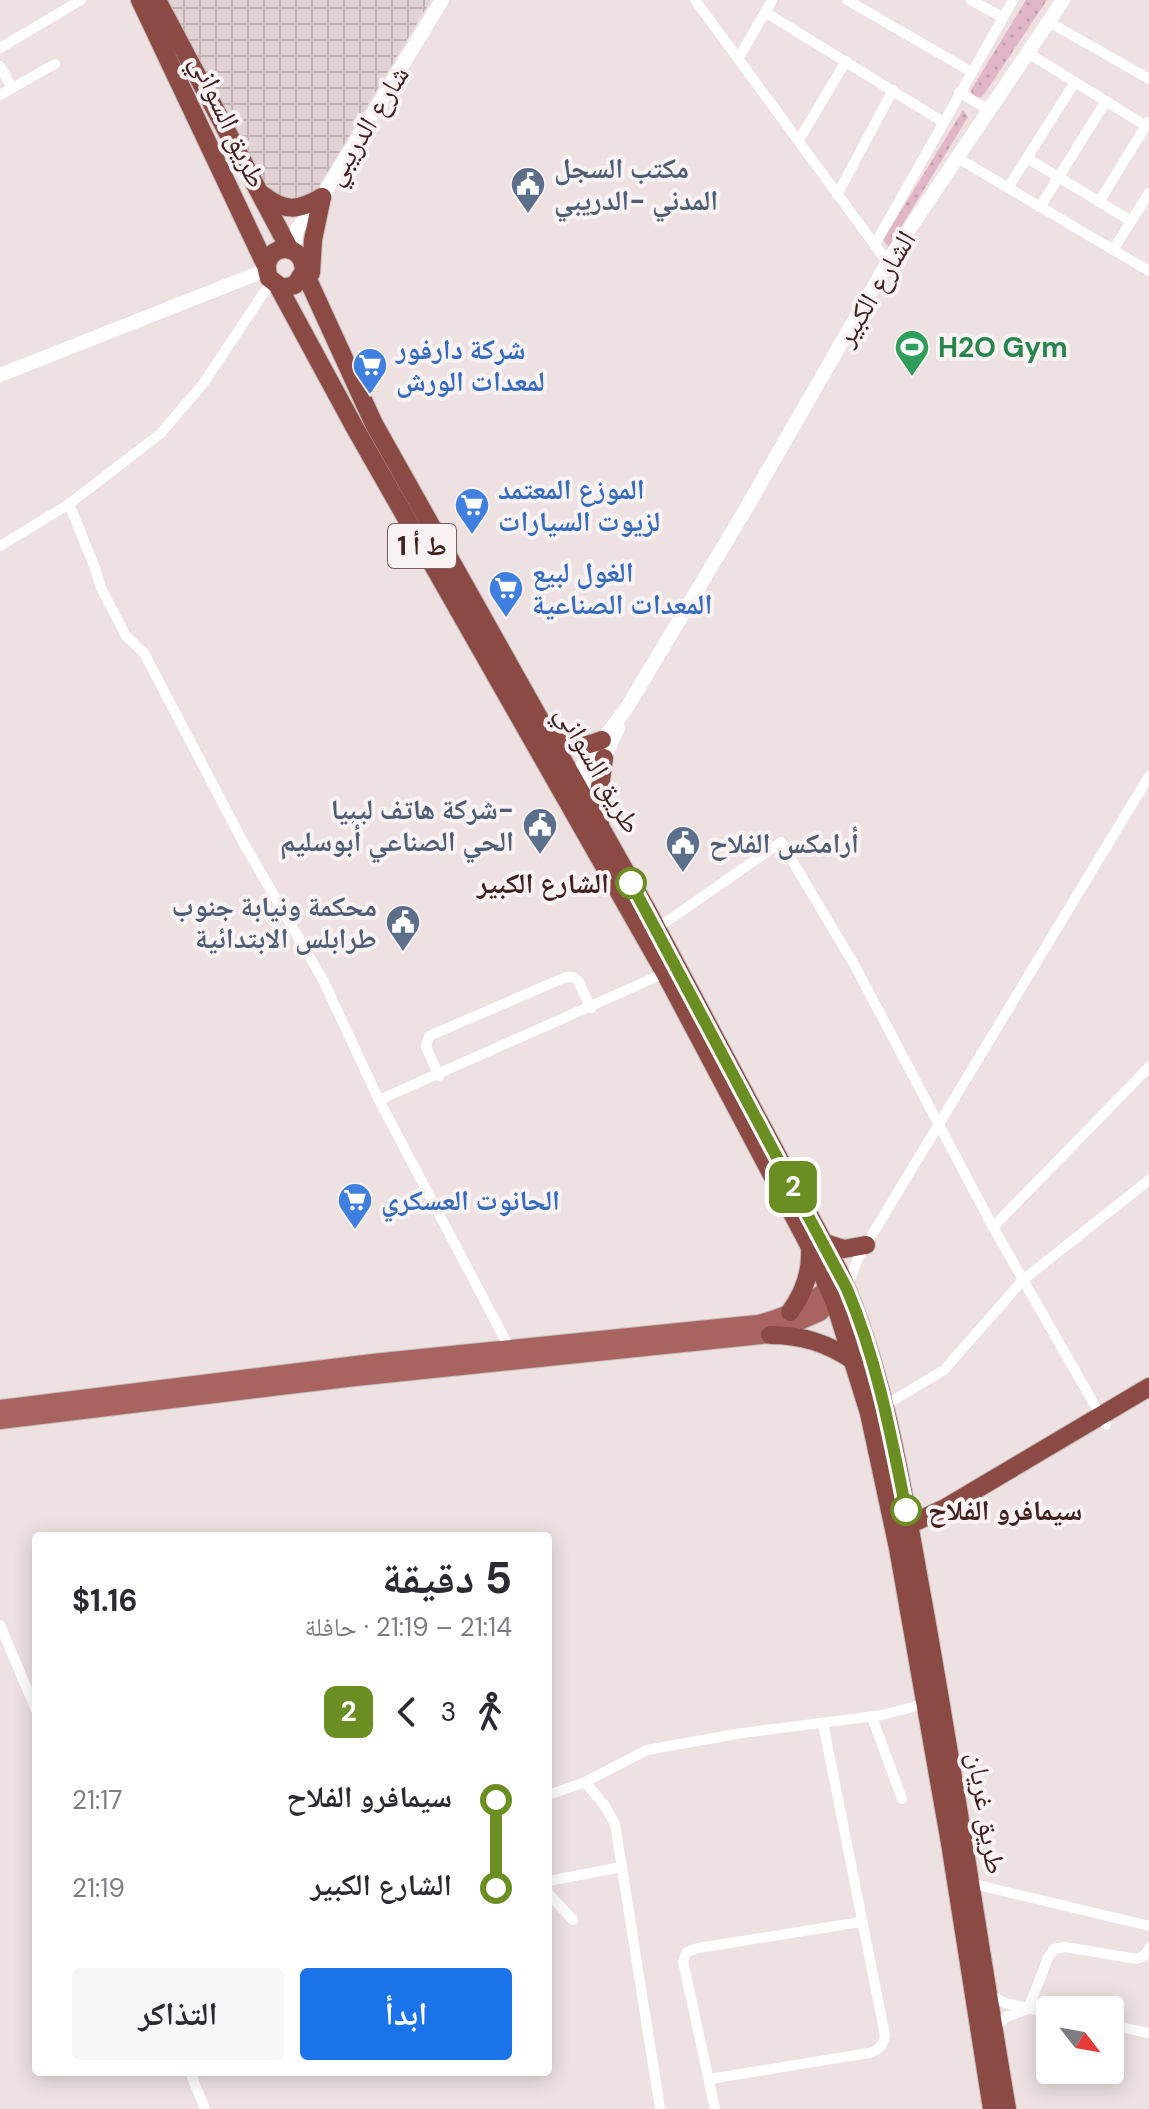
<!DOCTYPE html>
<html lang="ar">
<meta charset="utf-8">
<style>
body{margin:0;font-family:"DM Sans","Noto Naskh Arabic",sans-serif;background:#f7f7f7;color:#2b2b33;direction:rtl;height:100vh;display:flex;flex-direction:column;font-size:30px;white-space:nowrap}
*{box-sizing:border-box;margin:0}
p{font-size:26px;color:#7c7c81}
.icon{flex:none;width:44px;height:44px;fill:none;stroke:currentColor;stroke-width:2;stroke-linecap:round;stroke-linejoin:round}
.map{position:relative;flex:1;overflow:hidden;direction:ltr}
.details{position:absolute;left:32px;top:1532px;width:520px;height:544px;display:flex;flex-direction:column;background:#fff;border-radius:8px;box-shadow:0 4px 20px #0003;direction:rtl}
.details>*{flex:none}
.badge{padding:0 16px;border-radius:12px;font-size:28px;line-height:52px}
.needle{width:52px;rotate:121deg}
.buttons{position:absolute;left:1036px;top:1996px;display:grid;gap:16px}
.buttons a{display:grid;place-items:center;width:88px;height:88px;border-radius:8px;background:#fff;box-shadow:0 4px 20px #0003;font-size:40px}
.map>.badge{position:absolute;translate:-50% -50%;box-shadow:0 0 0 4px #fff}
.legs{display:flex;align-items:center;gap:12px;height:88px;padding:0 40px;font-size:26px}
.legs p{margin-inline-start:auto}
.summary{display:flex;align-items:center;justify-content:space-between;height:136px;padding:0 40px}
h1{font-size:44px;font-weight:700;line-height:60px}
.button{display:flex;gap:16px;margin-top:auto;padding:16px 40px}
.button a{flex:1;height:92px;border-radius:8px;background:#1a73e8;color:#fff;font-size:32px;font-weight:700;line-height:92px;text-align:center}
.button a+a{background:#f7f7f7;color:#2b2b33}
ul{padding:0 40px;list-style:none}
li{display:flex;align-items:center;gap:28px;height:88px;font-size:30px}
li i{display:grid;place-items:center;width:12px;height:100%;margin:0 10px;background:currentColor}
li i::after{content:'';width:20px;height:20px;margin:-10px;border:6px solid;border-radius:50%;background:#fff}
li p{margin-inline-start:auto}
li:first-child i{background:linear-gradient(#0000 50%,currentColor 0)}
li:last-child i{background:linear-gradient(currentColor 50%,#0000 0)}
.map>svg:first-child{display:block}
.industrial{fill:url(#industrial-grid)}
.garden{fill:url(#garden-dots)}
.lines{fill:none;stroke-linecap:round;stroke-linejoin:round}
.primary-casing{stroke:#c6bcbc;stroke-width:18}
.trunk-casing{stroke:#c6bcbc;stroke-width:20}
.minor{stroke:#fff;stroke-width:10}
.tertiary{stroke:#fff;stroke-width:14}
.primary{stroke:#a86560;stroke-width:16}
.trunk{stroke:#8c4a44;stroke-width:18}
.line-1-casing{stroke:#fff;stroke-width:18}
.line-1{stroke:#6b8e23;stroke-width:12}
.stop-1-dot{fill:#fff;stroke:#6b8e23;stroke-width:4}
.labels{text-anchor:middle;stroke-width:8;stroke-linejoin:round;paint-order:stroke}
.shield{fill:#f9f2f3;stroke:#78605f;stroke-width:2}
.shield-label{font-size:26px;font-weight:bold;fill:#40211f}
.street-label{font-size:28px;fill:#40211f;stroke:#f9f2f3}
.service-label{font-size:28px;font-weight:bold;fill:#4e5e75;stroke:#f9f2f3;text-anchor:start}
.leisure-label{font-size:28px;font-weight:bold;fill:#27864d;stroke:#f9f2f3;text-anchor:start}
.shop-label{font-size:28px;font-weight:bold;fill:#366cbe;stroke:#f9f2f3;text-anchor:start}
.stop-label{font-size:28px;font-weight:bold;fill:#40211f;stroke:#f9f2f3;text-anchor:end}
</style>
<div class="map">
<svg width="1149" height="2109" viewBox="0 0 1149 2109">
<defs>
<pattern id="industrial-grid" width="8" height="8" patternUnits="userSpaceOnUse" patternTransform="scale(2)"><rect width="8" height="8" fill="#e1d2d3"/><path d="M0 4h8M4 0v8" fill="none" stroke="#c2b4b5"/></pattern>
<pattern id="garden-dots" width="8" height="8" patternUnits="userSpaceOnUse" patternTransform="scale(2)"><rect width="8" height="8" fill="#e1b7c8"/><path d="M2 2h.1M6 6h.1" fill="none" stroke="#c29dab" stroke-width="1.8" stroke-linecap="round"/></pattern>
</defs>
<rect width="100%" height="100%" fill="#ede1e2"/>
<path class="industrial" d="M 167,0 L 431,0 L 316,191 L 301,198 L 284,197 L 270,189 L 261,178 Z"/>
<g class="garden">
<path d="M 1026,0 L 1047,0 L 983,96 L 977,99 L 972,97 L 971,90 Z"/>
<path d="M 963,110 L 968,117 L 889,247 L 883,240 Z"/>
</g>
<g class="lines">
<g class="primary-casing">
<g id="primary">
<path d="M 0,1408 L 373,1362 L 758,1323 C 788,1316 815,1301 837,1279"/>
<path d="M 0,1421 L 355,1378 L 770,1335 L 820,1313 L 843,1293"/>
</g>
</g>
<g class="trunk-casing">
<g id="trunk">
<path d="M 140,0 L 266,266"/>
<path d="M 157,0 L 290,250"/>
<path d="M 263,195 C 285,212 298,211 322,197"/>
<path d="M 304,271 L 295,285 L 282,288 L 269,278 C 257,245 303,237 304,271 L 374,424 L 647,910 L 841,1275 C 886,1377 902,1487 922,1596 C 953,1767 978,1938 1007,2109"/>
<path d="M 311,273 L 313,240 L 322,197"/>
<path d="M 278,286 L 355,428 L 665,973 L 809,1245 L 835,1303 L 869,1413 L 898,1548 L 950,1843 L 992,2109"/>
<path d="M 548,736 C 566,748 582,748 602,740"/>
<path d="M 600,824 L 599,794 L 604,758"/>
<path d="M 822,1242 L 844,1249 L 866,1245"/>
<path d="M 790,1312 C 803,1294 811,1275 810,1251"/>
<path d="M 770,1335 C 802,1335 827,1343 854,1361"/>
<path d="M 898,1530 L 945,1508 L 1149,1387"/>
</g>
</g>
<g class="minor">
<path d="M 695,0 L 888,263"/>
<path d="M 847,0 L 970,71"/>
<path d="M 971,0 L 1002,17"/>
<path d="M 765,12 L 943,122"/>
<path d="M 1049,22 L 1149,79"/>
<path d="M 0,48 L 81,0"/>
<path d="M 1028,53 L 1146,126"/>
<path d="M 738,59 L 772,0"/>
<path d="M 0,66 L 12,88"/>
<path d="M 959,92 L 989,110"/>
<path d="M 0,95 L 55,64"/>
<path d="M 799,140 L 846,61"/>
<path d="M 956,157 L 1149,271"/>
<path d="M 1027,158 L 1131,221"/>
<path d="M 1008,188 L 1075,82"/>
<path d="M 837,195 L 893,90"/>
<path d="M 1099,202 L 1148,122"/>
<path d="M 1040,207 L 1106,101"/>
<path d="M 875,244 L 1013,0"/>
<path d="M 1113,250 L 1149,193"/>
<path d="M 69,504 L 95,568 L 101,588 L 126,636 L 144,653 L 243,842 L 323,980 L 379,1100 L 511,1351"/>
<path d="M 0,546 L 69,504 L 160,434 L 203,384 L 271,282"/>
<path d="M 656,929 L 781,842 L 855,966 L 993,1227 L 1106,1425"/>
<path d="M 439,1076 L 426,1047 L 429,1036 L 566,977 L 573,977 L 578,981 L 591,1008"/>
<path d="M 379,1100 L 665,973"/>
<path d="M 993,1227 L 1149,1067"/>
<path d="M 847,1287 L 858,1258 L 1149,776"/>
<path d="M 882,1407 L 944,1370 L 1023,1280 L 1149,1180"/>
<path d="M 0,1625 L 36,1710"/>
<path d="M 872,1717 L 902,1799"/>
<path d="M 585,1782 L 605,1806 L 615,1824 L 660,2109"/>
<path d="M 548,1795 L 585,1782 L 647,1750 L 742,1733 L 883,1715 L 927,1703"/>
<path d="M 548,1881 L 622,1867"/>
<path d="M 970,1883 L 1149,1926"/>
<path d="M 548,1893 L 573,1920"/>
<path d="M 988,1994 L 1005,2003 L 1050,2013"/>
<path d="M 1110,2025 L 1149,2033"/>
<path d="M 994,2028 L 1006,2017 L 1028,2009 L 1048,1958 L 1054,1949 L 1065,1947 L 1137,1959 L 1144,1956 L 1149,1948"/>
<path d="M 190,2072 L 205,2109"/>
<path d="M 710,2079 L 869,2053 C 879,2050 883,2046 885,2035 L 823,1723"/>
<path d="M 715,2109 L 683,1961 L 687,1952 L 698,1948 L 861,1922"/>
</g>
<g class="tertiary">
<path d="M 293,251 L 297,229 L 322,197 L 442,0"/>
<path d="M 0,375 L 266,270"/>
<path d="M 569,784 L 626,709 L 744,512 L 892,255 L 1063,0"/>
<path d="M 575,798 L 604,758 L 618,728"/>
</g>
<use href="#primary" class="primary"/>
<use href="#trunk" class="trunk"/>
</g>
<g class="lines">
<g class="line-1-casing">
<path id="line-1" d="M 631,883 L 847,1289 C 877,1360 891,1435 906,1510"/>
</g>
<use href="#line-1" class="line-1"/>
</g>
<defs>
<g id="civic-pin" transform="scale(1.8)"><path d="M0 17L-7.5 6A9.5 9.5 0 1 1 7.5 6Z" fill="#5c6f8a" stroke="#f9f2f3"/><path d="M-.6-6.5H3V-4.5H.6V-3L4-1V1h2V6H-6V1h2V-1L-.6-3ZM-1.2 2.5V6h2.4V2.5Z" fill="#fff"/></g>
<g id="stadium-pin" transform="scale(1.8)"><path d="M0 17L-7.5 6A9.5 9.5 0 1 1 7.5 6Z" fill="#2e9e5b" stroke="#f9f2f3"/><path d="M0-5a6.5 5 0 1 0 0 10a6.5 5 0 1 0 0-10ZM-3.5-1.8h7v3.6h-7Z" fill="#fff"/></g>
<g id="supermarket-pin" transform="scale(1.8)"><path d="M0 17L-7.5 6A9.5 9.5 0 1 1 7.5 6Z" fill="#3f7fe0" stroke="#f9f2f3"/><path d="M-6-5.5h2.5l.6 2H6L4.5 2H-2.5L-4.4-4H-6ZM-1.5 3.2a1.3 1.3 0 1 0 .1 0ZM3 3.2a1.3 1.3 0 1 0 .1 0Z" fill="#fff"/></g>
</defs>
<g fill-rule="evenodd">
<use href="#civic-pin" x="528" y="184"/>
<use href="#stadium-pin" x="912" y="347"/>
<use href="#supermarket-pin" x="370" y="365"/>
<use href="#supermarket-pin" x="472" y="505"/>
<use href="#supermarket-pin" x="506" y="588"/>
<use href="#civic-pin" x="540" y="825"/>
<use href="#civic-pin" x="683" y="843"/>
<use href="#civic-pin" x="403" y="922"/>
<use href="#supermarket-pin" x="355" y="1200"/>
</g>
<g class="stop-1-dot">
<circle cx="631" cy="883" r="14"/>
<circle cx="906" cy="1510" r="14"/>
</g>
<g class="labels">
<rect class="shield" x="388" y="524" width="68" height="44" rx="6"/>
<g class="shield-label">
<text x="422" y="555">ط أ 1</text>
</g>
<g class="street-label">
<text transform="translate(229 121) rotate(65)" y="10">طريق السواني</text>
<text transform="translate(366 125) rotate(-58)" y="10">شارع الدريبي</text>
<text transform="translate(875 288) rotate(-59)" y="10">الشارع الكبير</text>
<text transform="translate(599 769) rotate(60)" y="10">طريق السواني</text>
<text transform="translate(987 1813) rotate(81)" y="10">طريق غريان</text>
</g>
<g class="service-label">
<text x="554" y="178">مكتب السجل<tspan x="554" dy="32">المدني -الدريبي</tspan></text>
<text x="514" y="819" text-anchor="end">شركة هاتف ليبيا-<tspan x="514" dy="32">الحي الصناعي أبوسليم</tspan></text>
<text x="709" y="853">أرامكس الفلاح</text>
<text x="377" y="916" text-anchor="end">محكمة ونيابة جنوب<tspan x="377" dy="32">طرابلس الابتدائية</tspan></text>
</g>
<g class="leisure-label">
<text x="938" y="357">H2O Gym</text>
</g>
<g class="shop-label">
<text x="396" y="359">شركة دارفور<tspan x="396" dy="32">لمعدات الورش</tspan></text>
<text x="498" y="499">الموزع المعتمد<tspan x="498" dy="32">لزيوت السيارات</tspan></text>
<text x="532" y="582">الغول لبيع<tspan x="532" dy="32">المعدات الصناعية</tspan></text>
<text x="381" y="1210">الحانوت العسكري</text>
</g>
<g class="stop-label">
<text x="609" y="893">الشارع الكبير</text>
<text x="928" y="1520" text-anchor="start">سيمافرو الفلاح</text>
</g>
</g>
</svg>
<div class="buttons">
<a><svg class="needle" viewBox="-14 -14 28 28"><path d="M0-13l5 13h-10z" fill="#e53935"/><path d="M0 13l5-13h-10z" fill="#7c7c81"/></svg></a>
</div>
<b class="badge" style="left:793px;top:1187px;background:#6b8e23;color:#fff">2</b>
<section class="details">
<div class="summary"><div><h1>5 دقيقة</h1><p>21:14 – 21:19 · حافلة</p></div><b>$1.16</b></div>
<div class="legs"><svg class="icon" aria-label="walk" viewBox="0 0 24 24"><circle cx="13" cy="4" r="2"/><path d="M13 8l-2 6 4 7M11 14l-3 7M7 12l3-4h3l4 4"/></svg>3<svg class="icon" aria-label="back" viewBox="0 0 24 24"><path d="M15 5l-7 7 7 7"/></svg><b class="badge" style="background:#6b8e23;color:#fff">2</b></div>
<ul>
<li><i style="color:#6b8e23"></i><b>سيمافرو الفلاح</b><p>21:17</p></li>
<li><i style="color:#6b8e23"></i><b>الشارع الكبير</b><p>21:19</p></li>
</ul>
<div class="button"><a>ابدأ</a><a>التذاكر</a></div>
</section>
</div>
